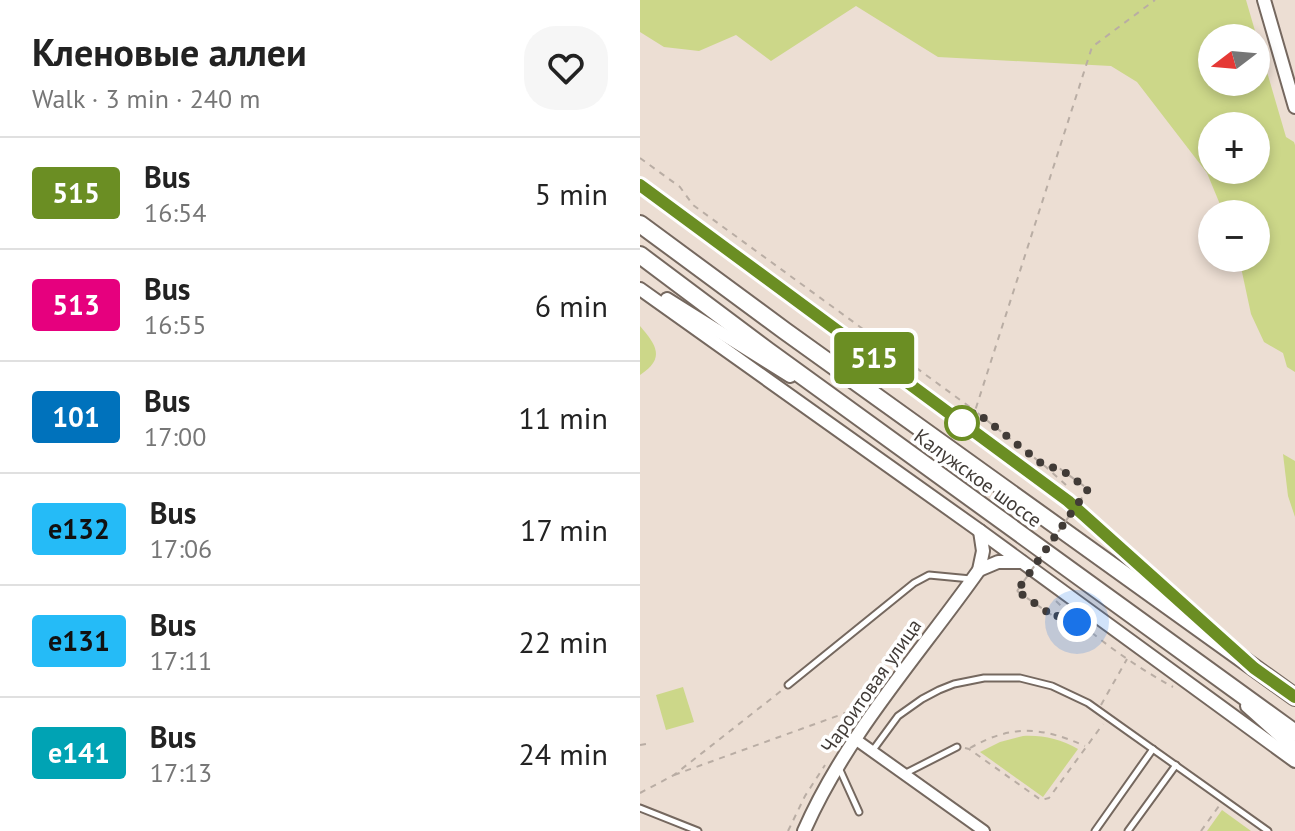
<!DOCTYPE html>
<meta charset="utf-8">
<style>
body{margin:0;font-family:"PT Sans",sans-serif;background:#f6f6f6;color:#222;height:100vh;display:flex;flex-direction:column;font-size:30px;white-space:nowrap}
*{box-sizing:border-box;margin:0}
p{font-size:26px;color:#767676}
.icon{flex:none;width:44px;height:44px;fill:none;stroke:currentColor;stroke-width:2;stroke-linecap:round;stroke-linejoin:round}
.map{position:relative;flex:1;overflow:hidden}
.details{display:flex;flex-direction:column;background:#fff;width:640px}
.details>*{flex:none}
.badge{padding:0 16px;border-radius:6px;font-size:28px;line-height:52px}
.needle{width:52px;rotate:254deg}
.controls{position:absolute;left:558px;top:24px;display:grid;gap:16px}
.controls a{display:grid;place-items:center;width:72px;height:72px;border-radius:50%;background:#fff;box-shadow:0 4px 12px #0003;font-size:40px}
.you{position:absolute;width:40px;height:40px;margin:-20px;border:6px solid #fff;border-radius:50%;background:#1a73e8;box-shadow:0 0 0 12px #1a73e833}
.map>.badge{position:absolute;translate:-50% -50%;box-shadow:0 0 0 4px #fff}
.round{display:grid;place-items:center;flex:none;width:84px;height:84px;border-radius:32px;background:#f6f6f6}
.head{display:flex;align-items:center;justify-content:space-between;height:136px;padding:0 32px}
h1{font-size:38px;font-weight:700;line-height:60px}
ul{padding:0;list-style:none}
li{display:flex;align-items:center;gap:24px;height:112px;padding:0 32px;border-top:2px solid #e0e0e0}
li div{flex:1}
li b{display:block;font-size:30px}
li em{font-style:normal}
li .badge{min-width:88px;font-weight:700;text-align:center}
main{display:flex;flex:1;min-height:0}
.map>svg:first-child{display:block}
.green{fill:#ccd789;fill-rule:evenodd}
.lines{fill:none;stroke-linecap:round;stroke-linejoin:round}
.service-casing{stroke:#75685f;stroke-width:9}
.minor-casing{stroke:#75685f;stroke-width:14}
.tertiary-casing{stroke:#75685f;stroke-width:16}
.trunk-casing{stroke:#75685f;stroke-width:20}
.path{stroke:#b9ada4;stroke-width:2;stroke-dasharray:6 6;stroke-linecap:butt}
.service{stroke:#fff;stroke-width:5}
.minor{stroke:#fff;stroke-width:10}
.tertiary{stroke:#fff;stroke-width:12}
.trunk{stroke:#fff;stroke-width:16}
.path-bridge{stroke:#b9ada4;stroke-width:2;stroke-dasharray:6 6;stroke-linecap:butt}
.line-casing{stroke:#fff;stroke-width:18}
.line{stroke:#6b8e23;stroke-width:12}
.walk{stroke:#413b37;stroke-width:8;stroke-dasharray:0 14.4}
.stop-dot{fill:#fff;stroke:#6b8e23;stroke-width:4}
.labels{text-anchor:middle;stroke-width:7;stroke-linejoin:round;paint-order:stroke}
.street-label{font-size:20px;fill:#413b37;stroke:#fff}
</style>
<main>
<section class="details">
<div class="head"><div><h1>Кленовые аллеи</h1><p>Walk · 3 min · 240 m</p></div><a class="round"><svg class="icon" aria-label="heart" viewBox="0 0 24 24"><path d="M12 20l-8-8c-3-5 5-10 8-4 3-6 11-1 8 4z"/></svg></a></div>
<ul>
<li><span class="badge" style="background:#6b8e23;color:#fff">515</span><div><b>Bus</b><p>16:54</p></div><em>5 min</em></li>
<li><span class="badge" style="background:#e6007e;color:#fff">513</span><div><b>Bus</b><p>16:55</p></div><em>6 min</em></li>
<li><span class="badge" style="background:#0072bc;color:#fff">101</span><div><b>Bus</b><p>17:00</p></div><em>11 min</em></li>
<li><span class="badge" style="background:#25bbf7;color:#111">е132</span><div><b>Bus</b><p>17:06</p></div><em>17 min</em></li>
<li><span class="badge" style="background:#25bbf7;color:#111">е131</span><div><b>Bus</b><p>17:11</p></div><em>22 min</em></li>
<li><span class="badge" style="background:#00a3b4;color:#fff">е141</span><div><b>Bus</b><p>17:13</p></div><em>24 min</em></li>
</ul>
</section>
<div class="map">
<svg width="655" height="831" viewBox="0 0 655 831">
<rect width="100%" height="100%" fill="#ecded3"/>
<g class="green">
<path d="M 0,0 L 606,0 L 646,137 L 654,142 L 655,145 L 655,372 L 647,367 L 643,353 L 624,342 L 611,314 L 599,258 L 616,258 L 616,214 L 584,214 L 567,173 L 497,82 L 471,66 L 298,57 L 216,6 L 131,61 L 96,35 L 59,51 L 24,47 L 0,32 ZM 572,38 L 616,38 L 616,82 L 572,82 ZM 572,126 L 616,126 L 616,170 L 572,170 Z"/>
<path d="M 0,326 C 16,345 26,358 0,375 Z"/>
<path d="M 643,454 L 655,461 L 655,517 L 648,496 Z"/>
<path d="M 43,687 L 54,722 L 26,730 L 16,695 Z"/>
<path d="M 383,736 C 403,735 420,739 438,749 L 403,797 L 340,752 L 360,742 Z"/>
<path d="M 582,810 L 611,831 L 567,831 Z"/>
</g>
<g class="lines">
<g class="service-casing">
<g id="service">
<path d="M 148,685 L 274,583 L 289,575 L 331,579"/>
<path d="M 233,750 L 258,716 L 282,699 L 299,690 L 314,684 L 344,678 L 380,678 L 412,686 L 448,703 L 628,831"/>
<path d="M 200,770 L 219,812"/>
<path d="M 264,774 L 317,747"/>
<path d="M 0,808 L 58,831"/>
<path d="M 455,831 L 513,749"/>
<path d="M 488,831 L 536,765"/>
</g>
</g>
<g class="minor-casing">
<path id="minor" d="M 215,739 L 344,831"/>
</g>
<g class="tertiary-casing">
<g id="tertiary">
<path d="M 624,0 L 655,107"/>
<path d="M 0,185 L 428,501 L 569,627"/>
<path d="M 0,289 L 340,531 L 655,761"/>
<path d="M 27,299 L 150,376"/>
<path d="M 339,570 L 358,562 L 382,562"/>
<path d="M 607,706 L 655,749"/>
<path d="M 164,831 C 206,735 279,655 339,570 L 343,551 L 340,531"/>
</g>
</g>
<g class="trunk-casing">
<g id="trunk">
<path d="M 0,224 L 145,331 L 655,697"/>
<path d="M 0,255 L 128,351 L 655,733"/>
</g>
</g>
<g class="path">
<path d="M 0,158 L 40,187 L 53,205 L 334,410"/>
<path d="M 408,467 L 419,468 L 448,489"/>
<path d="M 426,485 L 406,467 L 335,411 L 452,47 L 515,0"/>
<path d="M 377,591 L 416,618 L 423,608"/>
<path d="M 416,601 C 451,635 491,664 533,687"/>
<path d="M 461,705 L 487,659"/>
<path d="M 0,745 L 6,744"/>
<path d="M 325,748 L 329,749 L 401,800 L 409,798 L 463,724"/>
<path d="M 330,748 C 372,724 402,727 445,746"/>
<path d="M 34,775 L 222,707"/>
<path d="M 0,793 L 34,775 L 141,691"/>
<path d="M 148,831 L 165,796 L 185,765"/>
<path d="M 561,831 L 579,806"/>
</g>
<use href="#service" class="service"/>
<use href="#minor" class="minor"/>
<use href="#tertiary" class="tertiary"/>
<use href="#trunk" class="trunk"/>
<path class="path-bridge" d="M 377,591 L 448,489"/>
</g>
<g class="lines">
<g class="line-casing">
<path id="line" d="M 0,185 L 428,501 L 614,668 L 655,697"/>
</g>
<use href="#line" class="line"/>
<path class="walk" d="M 322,423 L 335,411 L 406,467 L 419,468 L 448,489 L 377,591 L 416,618 L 423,608 L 437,622"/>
</g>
<circle class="stop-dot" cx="322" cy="423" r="16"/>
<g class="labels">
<g class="street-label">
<text transform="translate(338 478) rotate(36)" y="7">Калужское шоссе</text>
<text transform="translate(231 686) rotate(-55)" y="7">Чароитовая улица</text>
</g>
</g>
</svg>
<div class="controls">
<a><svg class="needle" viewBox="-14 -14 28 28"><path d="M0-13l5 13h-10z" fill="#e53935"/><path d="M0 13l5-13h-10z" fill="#767676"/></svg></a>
<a>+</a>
<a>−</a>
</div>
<div class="you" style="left:437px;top:622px"></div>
<b class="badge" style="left:234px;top:358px;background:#6b8e23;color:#fff">515</b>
</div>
</main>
